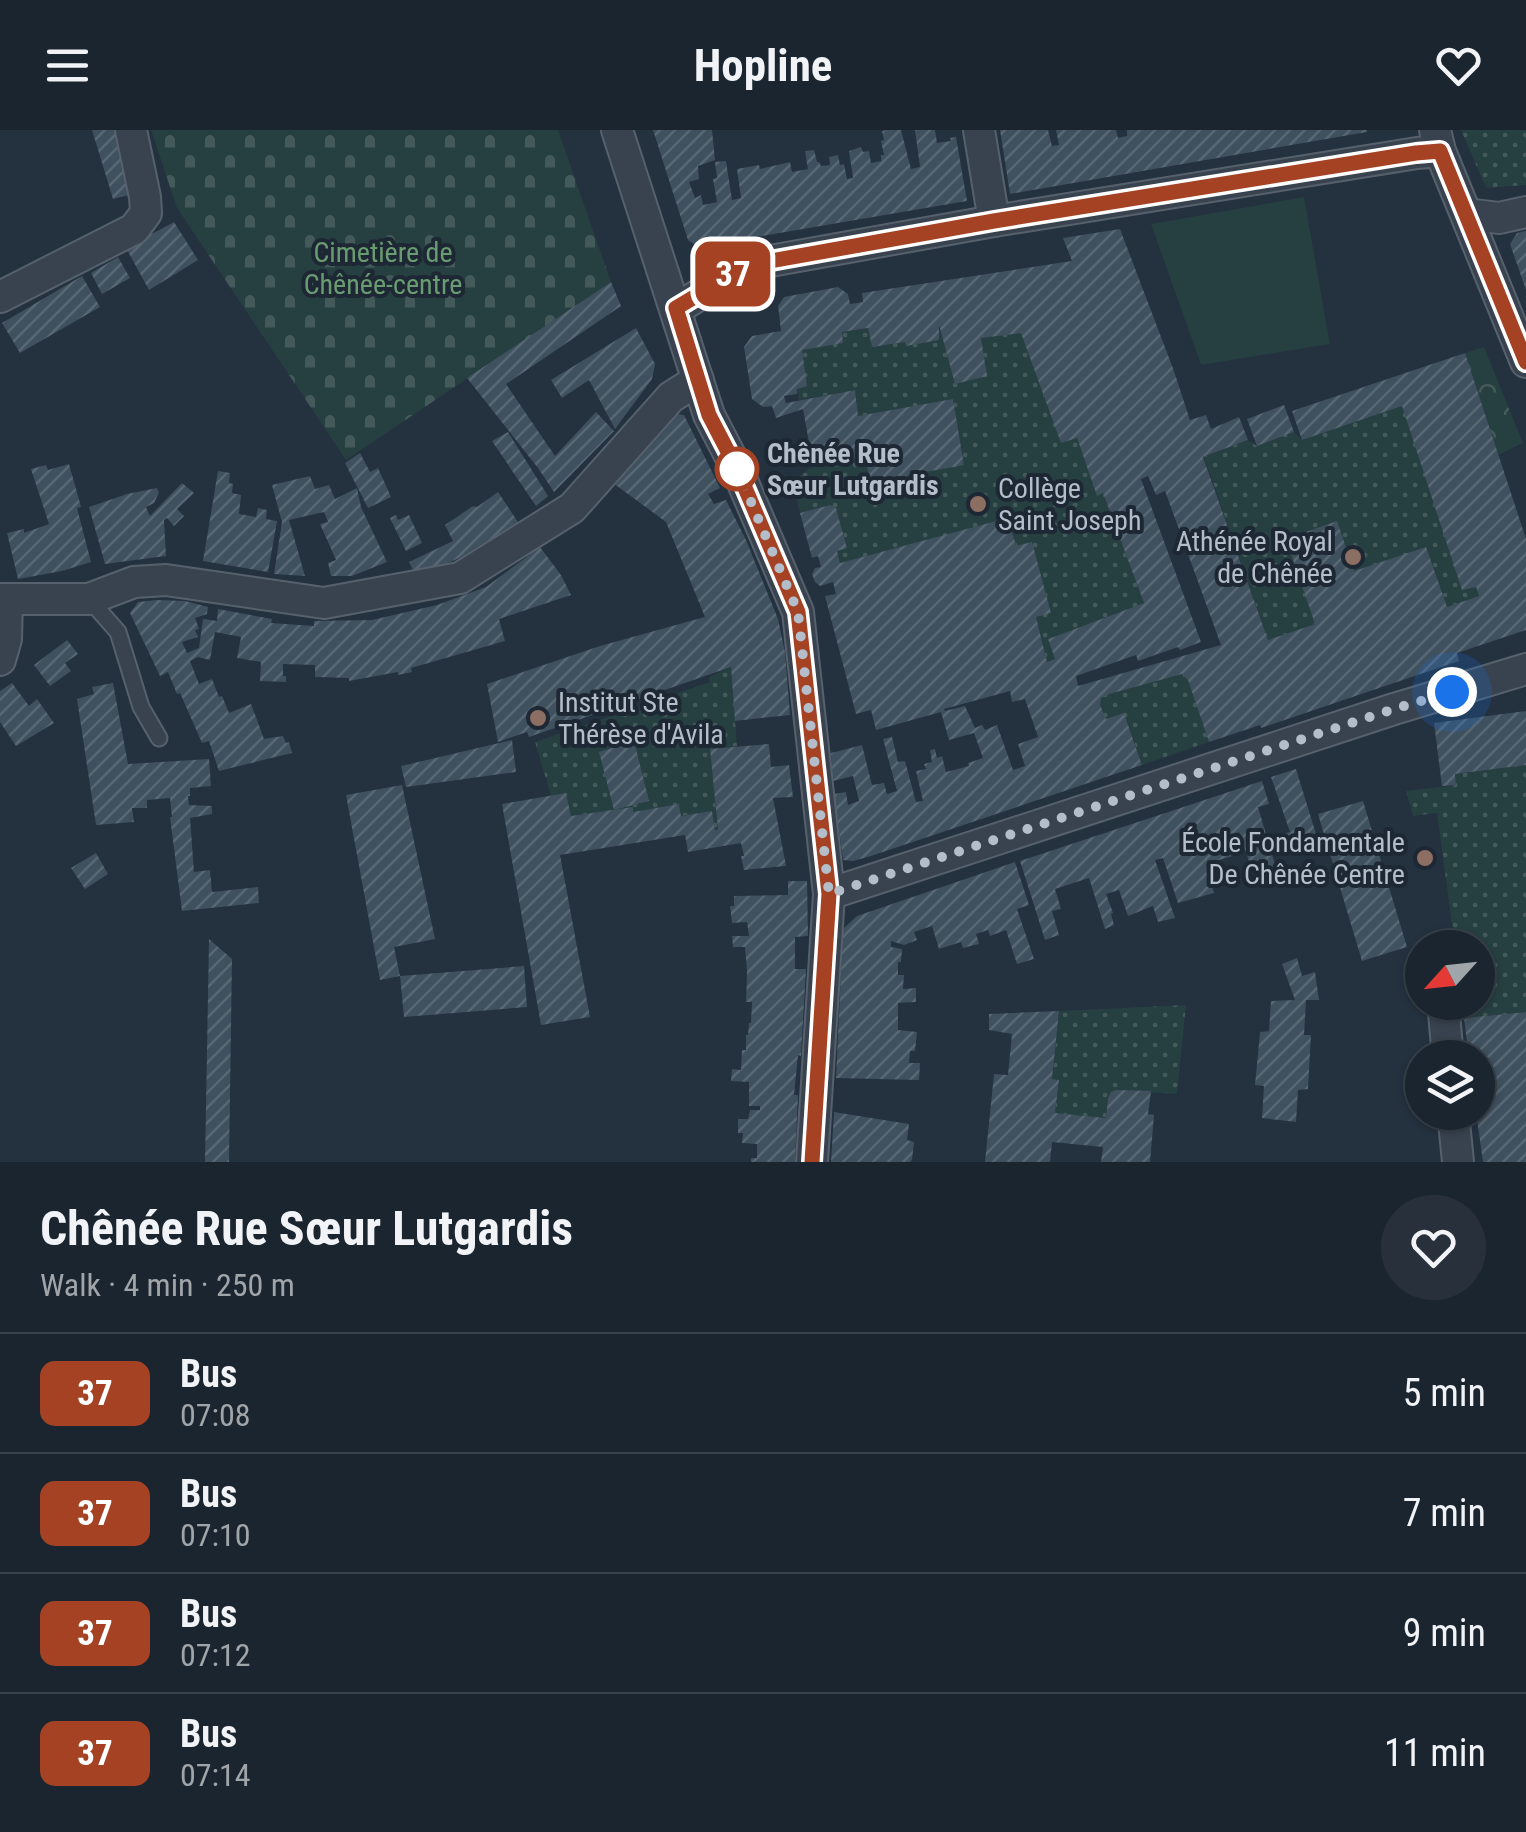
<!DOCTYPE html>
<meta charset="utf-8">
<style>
body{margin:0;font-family:"Roboto Condensed",sans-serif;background:#28313b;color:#f1f3f6;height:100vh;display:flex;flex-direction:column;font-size:38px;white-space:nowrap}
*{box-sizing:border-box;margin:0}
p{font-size:32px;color:#a0a5aa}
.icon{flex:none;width:55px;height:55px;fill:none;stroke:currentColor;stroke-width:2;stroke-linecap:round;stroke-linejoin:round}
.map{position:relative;height:1032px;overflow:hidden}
.panel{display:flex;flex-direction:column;background:#1b252f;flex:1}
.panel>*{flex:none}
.badge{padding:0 20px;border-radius:15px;font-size:35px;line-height:65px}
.needle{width:65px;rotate:243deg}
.fabs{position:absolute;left:1405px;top:800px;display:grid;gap:20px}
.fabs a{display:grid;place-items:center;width:90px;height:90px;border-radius:50%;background:#1b252f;box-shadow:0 2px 8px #0004,0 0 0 2px #39424b;font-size:50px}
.you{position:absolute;width:50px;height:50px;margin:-25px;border:8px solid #fff;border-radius:50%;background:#1a73e8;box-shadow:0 0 0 15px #1a73e833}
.map>.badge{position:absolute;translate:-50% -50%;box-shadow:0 0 0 5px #fff}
.round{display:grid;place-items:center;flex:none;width:105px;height:105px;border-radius:52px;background:#28313b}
.overview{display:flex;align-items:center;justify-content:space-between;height:170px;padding:0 40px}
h1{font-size:48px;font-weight:700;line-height:75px}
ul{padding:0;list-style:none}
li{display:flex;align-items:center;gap:30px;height:120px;padding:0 40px;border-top:2px solid #39424b}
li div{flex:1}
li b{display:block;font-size:38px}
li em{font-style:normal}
li .badge{min-width:110px;font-weight:700;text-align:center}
header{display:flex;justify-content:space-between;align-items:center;height:130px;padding:0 40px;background:#1b252f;font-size:45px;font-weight:700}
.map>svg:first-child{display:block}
.grass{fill:#263f40}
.forest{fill:url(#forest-crowns)}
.cemetery{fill:url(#cemetery-stones)}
.park{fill:url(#park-dots)}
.building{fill:url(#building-hatch);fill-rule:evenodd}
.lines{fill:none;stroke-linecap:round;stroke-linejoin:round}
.lane-casing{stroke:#56616d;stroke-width:19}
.street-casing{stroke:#56616d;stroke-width:34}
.lane{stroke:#38434f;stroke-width:15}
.street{stroke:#38434f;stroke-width:30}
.line-casing{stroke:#fff;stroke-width:22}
.line{stroke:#a64224;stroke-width:15}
.walk{stroke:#b4beca;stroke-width:10;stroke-dasharray:0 18}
.stop-dot{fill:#fff;stroke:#a64224;stroke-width:5}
.education-dot{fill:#8d6e63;stroke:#1d2834;stroke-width:4}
.labels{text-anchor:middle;stroke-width:8;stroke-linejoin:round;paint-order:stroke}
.park-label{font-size:28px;fill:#6a9c72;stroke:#1d2834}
.stop-label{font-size:28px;font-weight:bold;fill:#b4beca;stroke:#1d2834;text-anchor:start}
.poi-label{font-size:28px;fill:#b4beca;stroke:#1d2834;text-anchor:start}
</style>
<header><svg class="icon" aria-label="menu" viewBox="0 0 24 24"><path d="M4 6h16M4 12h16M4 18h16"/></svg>Hopline<svg class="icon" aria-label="heart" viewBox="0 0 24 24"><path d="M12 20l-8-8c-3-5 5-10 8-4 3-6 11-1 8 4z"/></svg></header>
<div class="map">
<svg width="1526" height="1032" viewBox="0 0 1526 1032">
<defs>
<pattern id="forest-crowns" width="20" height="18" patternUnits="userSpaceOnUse" patternTransform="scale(2.5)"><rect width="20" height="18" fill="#263f40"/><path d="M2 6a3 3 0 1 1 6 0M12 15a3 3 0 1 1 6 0" fill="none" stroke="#43595a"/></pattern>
<pattern id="cemetery-stones" width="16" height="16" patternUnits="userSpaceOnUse" patternTransform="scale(2.5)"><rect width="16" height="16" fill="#263f40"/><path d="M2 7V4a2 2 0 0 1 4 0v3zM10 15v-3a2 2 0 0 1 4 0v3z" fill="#43595a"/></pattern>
<pattern id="park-dots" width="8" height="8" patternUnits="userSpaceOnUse" patternTransform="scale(2.5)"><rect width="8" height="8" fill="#263f40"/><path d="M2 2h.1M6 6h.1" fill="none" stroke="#43595a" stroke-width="1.8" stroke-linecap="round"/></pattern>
<pattern id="building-hatch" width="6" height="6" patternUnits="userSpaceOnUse" patternTransform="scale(2.5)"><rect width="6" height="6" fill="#3f505e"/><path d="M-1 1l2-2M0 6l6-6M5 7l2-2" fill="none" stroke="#586774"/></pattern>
</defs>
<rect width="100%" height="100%" fill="#24313f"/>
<path class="grass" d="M 1304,67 L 1330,214 L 1201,235 L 1151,94 Z"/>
<path class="forest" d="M 1484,217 L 1523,313 L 1498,325 L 1465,223 Z"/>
<path class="cemetery" d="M 151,0 L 558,0 L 611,152 L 346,330 L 177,78 Z"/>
<g class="park">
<path d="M 1461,0 L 1526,0 L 1526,55 L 1486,58 Z"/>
<path d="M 1032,183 L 1097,365 L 1103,363 L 1144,473 L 1048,509 L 1055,529 L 1047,532 L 1010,394 L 1001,390 L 840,433 L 837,421 L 847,417 L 836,379 L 829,375 L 800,383 L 792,350 L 798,348 L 813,335 L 865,326 L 871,351 L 964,334 L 953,270 L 858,286 L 855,260 L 799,270 L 789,211 L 868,198 L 872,217 L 905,212 L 907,215 L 939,210 L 937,196 L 941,203 Z"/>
<path d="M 1402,276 L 1479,466 L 1447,477 L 1437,452 L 1268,510 L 1204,327 L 1248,310 L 1257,316 L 1294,302 L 1302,310 Z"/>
<path d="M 1194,525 L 1209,567 L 1196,573 L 1209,612 L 1142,635 L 1127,590 L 1094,602 L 1078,556 Z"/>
<path d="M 731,537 L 737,616 L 710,620 L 718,700 L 715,700 L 712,681 L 681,686 L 679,674 L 633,682 L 633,678 L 571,686 L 566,663 L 551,666 L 535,612 L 710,552 L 709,547 Z"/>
<path d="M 1526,635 L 1526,882 L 1464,888 L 1462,873 L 1478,872 L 1478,818 L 1455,817 L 1437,683 L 1413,686 L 1406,661 L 1456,655 L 1455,644 Z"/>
<path d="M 1186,875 L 1177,964 L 1116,960 L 1108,968 L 1106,988 L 1055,983 L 1059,950 L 1052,949 L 1059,881 Z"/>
</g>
<g class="building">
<path d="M 92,0 L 116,0 L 133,64 L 113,69 Z"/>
<path d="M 653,0 L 712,0 L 715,30 L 698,36 L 699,49 L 689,52 L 695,68 L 701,65 L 703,75 L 717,72 L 713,49 L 717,48 L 715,32 L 726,31 L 732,70 L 741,68 L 737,39 L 759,35 L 760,39 L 790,32 L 792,42 L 808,39 L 805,21 L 814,20 L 817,32 L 819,32 L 821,36 L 830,35 L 829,27 L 838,25 L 840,35 L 844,34 L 847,49 L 853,48 L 849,21 L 861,17 L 863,22 L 869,21 L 871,33 L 881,31 L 881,25 L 884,25 L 881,11 L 884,10 L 882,1 L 887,0 L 901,0 L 911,39 L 920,37 L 915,0 L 935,0 L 937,13 L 951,11 L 950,8 L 956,7 L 967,71 L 698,117 L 688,110 Z"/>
<path d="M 1000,0 L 1048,0 L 1052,16 L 1059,15 L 1056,0 L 1116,0 L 1118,8 L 1127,6 L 1127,0 L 1367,0 L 1367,2 L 1010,64 Z"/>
<path d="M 174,92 L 198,130 L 149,160 L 126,118 Z"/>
<path d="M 1120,99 L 1174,241 L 1190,290 L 1206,285 L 1211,299 L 1239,287 L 1248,310 L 1203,327 L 1268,510 L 1315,494 L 1286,409 L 1337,391 L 1354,441 L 1426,417 L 1447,477 L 1479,466 L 1476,457 L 1462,460 L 1402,276 L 1302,310 L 1292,281 L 1465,223 L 1526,409 L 1526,500 L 1457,523 L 1459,531 L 1261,598 L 1260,595 L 1209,612 L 1188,550 L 1182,544 L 1109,564 L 1101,568 L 1100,575 L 1106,589 L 1124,583 L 1142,635 L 871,726 L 853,731 L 843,730 L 834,664 L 846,662 L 848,675 L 859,671 L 853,646 L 833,651 L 831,623 L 862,615 L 872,655 L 884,653 L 887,664 L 897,661 L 883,609 L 892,607 L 898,632 L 905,631 L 916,672 L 923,671 L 916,641 L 926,639 L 924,634 L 932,632 L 930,620 L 935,619 L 937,628 L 942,626 L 946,642 L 969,636 L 968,633 L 983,628 L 974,603 L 949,610 L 941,582 L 876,600 L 871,580 L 856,584 L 825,466 L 836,464 L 833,452 L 820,456 L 815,452 L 812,444 L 815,438 L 821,437 L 818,426 L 812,428 L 800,383 L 830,375 L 836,378 L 847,418 L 837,421 L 840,433 L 1000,390 L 1010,394 L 1016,416 L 1032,412 L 1051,483 L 1036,487 L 1047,532 L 1055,529 L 1048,509 L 1144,473 L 1103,363 L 1097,366 L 1077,308 L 1061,313 L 1021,203 L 981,208 L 987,246 L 955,254 L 939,195 L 939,210 L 906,216 L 905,212 L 872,217 L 868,198 L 842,202 L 843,213 L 802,220 L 807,256 L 797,259 L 797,264 L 784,266 L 786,273 L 855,260 L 858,286 L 953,269 L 964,335 L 870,352 L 865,326 L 813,335 L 803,279 L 776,288 L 772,276 L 763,277 L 752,269 L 744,217 L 752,206 L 781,201 L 778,176 L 784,167 L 838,157 L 848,164 L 850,174 L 857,173 L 863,172 L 862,163 L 1072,131 L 1063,108 ZM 1148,346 L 1156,365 L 1165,361 L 1221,515 L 1078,556 L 1076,546 L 1136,525 L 1138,531 L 1178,517 L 1180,520 L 1201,512 L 1141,349 ZM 1010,561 L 1012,572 L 1025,569 L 1038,607 L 1018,614 L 1025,636 L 1013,640 L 997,595 L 985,600 L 982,595 L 975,598 L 965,576 L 945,581 L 944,579 Z"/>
<path d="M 1526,101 L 1526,160 L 1510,114 L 1517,103 Z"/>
<path d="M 118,127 L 130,148 L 102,164 L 91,143 Z"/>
<path d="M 82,146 L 100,177 L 20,223 L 2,193 Z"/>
<path d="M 611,152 L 621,176 L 506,254 L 555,326 L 596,282 L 614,301 L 554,362 L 538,338 L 467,248 Z"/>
<path d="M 636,198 L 655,234 L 652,249 L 615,299 L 589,250 L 562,268 L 551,250 Z"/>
<path d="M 1284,275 L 1294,302 L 1257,316 L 1247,289 Z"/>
<path d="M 670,283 L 684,285 L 720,358 L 708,364 L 714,374 L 726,370 L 746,410 L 778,489 L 785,522 L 790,585 L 735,591 L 731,537 L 529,607 L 527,602 L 498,612 L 487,554 L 600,516 L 705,487 L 666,392 L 613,353 Z"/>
<path d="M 508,302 L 548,366 L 536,376 L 492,311 Z"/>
<path d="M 360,323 L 370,342 L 378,338 L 391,367 L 368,378 L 345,333 Z"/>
<path d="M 69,334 L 81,377 L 77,378 L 91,432 L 62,441 L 18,449 L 7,403 L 24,399 L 24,403 L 49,394 L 31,339 L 46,335 L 48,340 Z"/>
<path d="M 218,341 L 230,343 L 229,353 L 233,354 L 232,363 L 241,365 L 239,384 L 256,387 L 258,378 L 267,380 L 266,389 L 277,391 L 268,442 L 203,431 Z"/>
<path d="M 310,346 L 315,359 L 329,355 L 335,369 L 357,358 L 361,377 L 387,432 L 352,446 L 331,446 L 328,433 L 336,430 L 320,394 L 328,392 L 324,382 L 289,390 L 305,446 L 274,444 L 282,392 L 272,355 Z"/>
<path d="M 182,353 L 194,363 L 177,379 L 184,386 L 174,396 L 167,388 L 164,390 L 166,426 L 105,434 L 89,377 L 127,364 L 157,358 L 159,363 L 154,373 L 146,377 L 150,386 Z"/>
<path d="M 498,362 L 518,392 L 463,426 L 417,448 L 409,432 L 453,411 L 445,395 L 473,376 L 477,377 Z"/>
<path d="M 396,385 L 398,390 L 409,385 L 422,413 L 406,421 L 390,388 Z"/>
<path d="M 540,417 L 561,445 L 571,465 L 499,489 L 505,511 L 411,538 L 412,542 L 398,545 L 398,542 L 349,551 L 349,548 L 315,547 L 315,535 L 283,534 L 283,546 L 286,546 L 286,552 L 260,551 L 261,532 L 237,528 L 241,507 L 215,502 L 210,530 L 198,527 L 190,531 L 199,554 L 212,549 L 219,567 L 222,566 L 229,583 L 251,574 L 264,609 L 283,606 L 286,613 L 289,612 L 292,623 L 219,641 L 209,611 L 202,613 L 180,563 L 177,564 L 168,542 L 160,546 L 130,483 L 138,472 L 156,470 L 185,471 L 208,477 L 207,484 L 195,488 L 199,499 L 195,500 L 198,507 L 182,512 L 187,523 L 199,518 L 203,489 L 217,491 L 218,479 L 272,489 L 271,493 L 314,496 L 314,491 L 372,490 L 437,475 L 486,457 Z"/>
<path d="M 67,510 L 78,524 L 65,533 L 71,541 L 50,556 L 34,535 Z"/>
<path d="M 12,553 L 29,576 L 37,569 L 54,593 L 16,616 L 0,592 L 0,561 Z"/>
<path d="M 113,553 L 128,634 L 209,629 L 211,656 L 190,658 L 190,666 L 188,666 L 189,675 L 212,676 L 212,684 L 190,688 L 194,742 L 210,740 L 212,762 L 258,757 L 259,773 L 182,781 L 170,687 L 172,687 L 170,668 L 147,670 L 147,678 L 132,678 L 134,692 L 96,695 L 77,569 L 94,564 L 92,557 Z"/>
<path d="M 1526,581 L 1526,635 L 1455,644 L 1456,655 L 1442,656 L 1434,593 Z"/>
<path d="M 512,610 L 516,642 L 406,657 L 401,636 Z"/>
<path d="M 634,611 L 649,671 L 614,680 L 599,622 Z"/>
<path d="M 769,614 L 771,637 L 789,635 L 793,667 L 773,668 L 786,736 L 744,740 L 741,726 L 744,726 L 741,713 L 688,722 L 685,705 L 560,725 L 590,887 L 541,895 L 502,674 L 566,663 L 571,686 L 633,677 L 633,682 L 679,674 L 681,686 L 712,681 L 715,700 L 718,700 L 710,619 Z"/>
<path d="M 1296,639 L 1316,704 L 1286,713 L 1283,704 L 1290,702 L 1271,647 Z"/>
<path d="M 1262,651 L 1269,674 L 1258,677 L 1276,738 L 1254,746 L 1239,702 L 1229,706 L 1236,725 L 1206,734 L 1214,763 L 1178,773 L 1163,728 L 1155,730 L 1175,788 L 1158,792 L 1153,776 L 1128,786 L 1119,760 L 1106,764 L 1113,783 L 1111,784 L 1114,795 L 1105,799 L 1089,748 L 1055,759 L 1061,779 L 1052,781 L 1059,805 L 1045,810 L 1020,731 Z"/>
<path d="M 402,655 L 435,809 L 394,817 L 400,846 L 524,836 L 527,877 L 404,887 L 400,846 L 380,850 L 346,665 Z"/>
<path d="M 1363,671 L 1407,817 L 1362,831 L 1318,684 Z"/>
<path d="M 96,723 L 108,744 L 85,759 L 71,738 Z"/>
<path d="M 1015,732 L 1029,775 L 1017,779 L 1034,829 L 1017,834 L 1006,800 L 990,806 L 988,800 L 976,804 L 979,814 L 963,818 L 961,812 L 939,819 L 932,796 L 914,802 L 917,810 L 904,815 L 891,811 L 891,817 L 902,819 L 901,832 L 898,832 L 898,845 L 904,845 L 903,859 L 916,858 L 916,872 L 898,873 L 898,900 L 917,902 L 915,921 L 910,921 L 909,933 L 920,933 L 919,950 L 836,948 L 843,799 L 857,786 Z"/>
<path d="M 788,751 L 807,751 L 808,806 L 795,807 L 795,839 L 806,839 L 801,926 L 798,925 L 794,965 L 798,965 L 795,1032 L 751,1032 L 751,1028 L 757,1028 L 757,1014 L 742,1013 L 743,1003 L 738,1003 L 738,989 L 748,989 L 750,980 L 760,980 L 760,976 L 749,976 L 749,952 L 731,951 L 732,939 L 741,940 L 742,920 L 746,920 L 746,905 L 748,905 L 749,893 L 751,893 L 752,872 L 746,872 L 747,841 L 745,817 L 733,817 L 732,806 L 749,806 L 747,792 L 732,793 L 730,776 L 734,776 L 734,766 L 788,765 Z"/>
<path d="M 209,809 L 232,829 L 229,1032 L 205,1032 Z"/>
<path d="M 1297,828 L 1302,846 L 1315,842 L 1319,870 L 1306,870 L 1304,905 L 1311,905 L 1308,959 L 1298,960 L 1296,992 L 1262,988 L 1264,956 L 1255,955 L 1260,902 L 1269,901 L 1271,871 L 1295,870 L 1282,834 Z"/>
<path d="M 1059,881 L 1052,949 L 1059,950 L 1055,983 L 1106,988 L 1108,968 L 1111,962 L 1116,960 L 1151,961 L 1148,984 L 1154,985 L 1150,1032 L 1101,1032 L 1103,1017 L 1052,1012 L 1050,1032 L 985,1032 L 994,944 L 1008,945 L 1012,904 L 989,900 L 989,884 Z"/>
<path d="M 1526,882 L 1526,1032 L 1483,1032 L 1476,982 L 1478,928 L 1469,928 L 1464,888 Z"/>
<path d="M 834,982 L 909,994 L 907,1010 L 914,1012 L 912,1030 L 910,1032 L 831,1032 Z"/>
</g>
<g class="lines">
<g class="lane-casing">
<path id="lane" d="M 89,469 L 118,502 L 141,577 L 159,608"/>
</g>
<g class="street-casing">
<g id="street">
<path d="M 617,0 L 709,285 L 737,339 L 798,482 L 829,764 L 812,1032"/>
<path d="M 979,0 L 994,91"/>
<path d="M 1435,0 L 1440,21 L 1526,232"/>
<path d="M 1467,84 L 1499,88 L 1526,82"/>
<path d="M 0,167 L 134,99 L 146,83 L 145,67 L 131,0"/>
<path d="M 676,179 L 748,135 L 994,91 L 1417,23 L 1440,21"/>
<path d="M 0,469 L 89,469 L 134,452 L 166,450 L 324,473 L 460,448 L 572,378 L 671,267 L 698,250"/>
<path d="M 0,530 L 6,509 L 7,469"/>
<path d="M 829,764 L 1394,579 L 1526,539"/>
<path d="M 1443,872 L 1448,928"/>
<path d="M 1453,982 L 1458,1032"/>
</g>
</g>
<use href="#lane" class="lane"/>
<use href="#street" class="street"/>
</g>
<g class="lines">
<g class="line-casing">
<path id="line" d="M 812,1032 L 829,764 L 798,482 L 737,339 L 709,285 L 676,178 L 748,135 L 994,91 L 1416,23 L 1440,21 L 1526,232"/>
</g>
<use href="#line" class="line"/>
<path class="walk" d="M 737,339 L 798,482 L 829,764 L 1394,579 L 1452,562"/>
</g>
<circle class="stop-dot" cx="737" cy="339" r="20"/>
<g class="education-dot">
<circle cx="978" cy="374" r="10"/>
<circle cx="1353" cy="427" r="10"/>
<circle cx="538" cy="588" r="10"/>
<circle cx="1425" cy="728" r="10"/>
</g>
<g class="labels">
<g class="park-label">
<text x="383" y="132">Cimetière de<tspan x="383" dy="32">Chênée-centre</tspan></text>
</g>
<g class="stop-label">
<text x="767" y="333">Chênée Rue<tspan x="767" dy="32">Sœur Lutgardis</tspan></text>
</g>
<g class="poi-label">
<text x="998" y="368">Collège<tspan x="998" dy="32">Saint Joseph</tspan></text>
<text x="1333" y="421" text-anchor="end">Athénée Royal<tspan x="1333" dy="32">de Chênée</tspan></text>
<text x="558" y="582">Institut Ste<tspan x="558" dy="32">Thérèse d'Avila</tspan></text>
<text x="1405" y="722" text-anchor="end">École Fondamentale<tspan x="1405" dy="32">De Chênée Centre</tspan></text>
</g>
</g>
</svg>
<div class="fabs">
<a><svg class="needle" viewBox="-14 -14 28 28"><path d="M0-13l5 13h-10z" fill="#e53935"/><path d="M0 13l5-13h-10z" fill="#a0a5aa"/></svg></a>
<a><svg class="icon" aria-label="layers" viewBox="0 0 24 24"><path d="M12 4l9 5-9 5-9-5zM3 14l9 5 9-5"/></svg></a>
</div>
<div class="you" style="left:1452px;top:562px"></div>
<b class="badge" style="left:733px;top:144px;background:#a64224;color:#fff">37</b>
</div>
<section class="panel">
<div class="overview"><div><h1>Chênée Rue Sœur Lutgardis</h1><p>Walk · 4 min · 250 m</p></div><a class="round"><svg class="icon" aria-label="heart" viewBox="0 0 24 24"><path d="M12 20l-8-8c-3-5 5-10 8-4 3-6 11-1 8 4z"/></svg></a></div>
<ul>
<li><span class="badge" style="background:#a64224;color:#fff">37</span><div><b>Bus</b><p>07:08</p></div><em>5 min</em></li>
<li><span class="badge" style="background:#a64224;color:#fff">37</span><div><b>Bus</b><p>07:10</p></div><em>7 min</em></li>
<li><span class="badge" style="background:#a64224;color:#fff">37</span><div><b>Bus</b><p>07:12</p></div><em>9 min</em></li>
<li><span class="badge" style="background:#a64224;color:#fff">37</span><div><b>Bus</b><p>07:14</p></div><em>11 min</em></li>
</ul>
</section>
